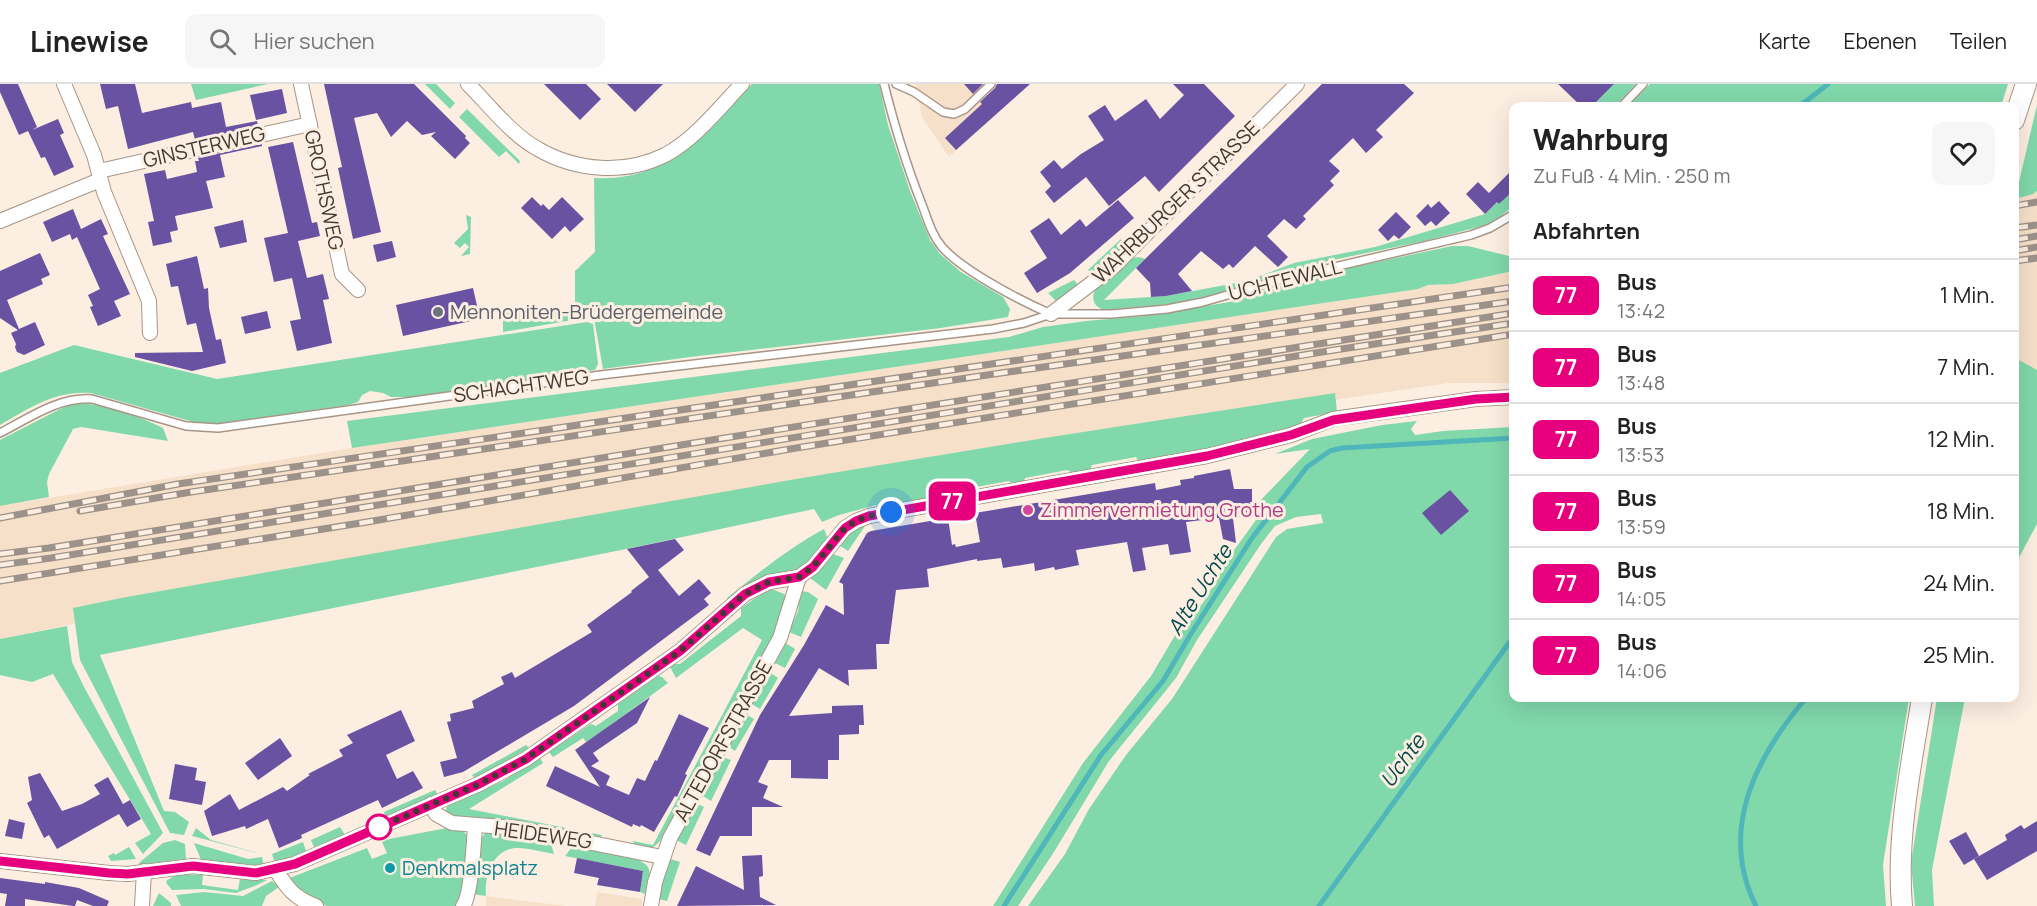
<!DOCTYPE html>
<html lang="de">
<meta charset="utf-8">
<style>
body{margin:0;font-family:Manrope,sans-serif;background:#f6f6f6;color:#222;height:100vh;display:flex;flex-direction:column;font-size:22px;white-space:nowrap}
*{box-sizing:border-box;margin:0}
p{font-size:20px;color:#767676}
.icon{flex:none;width:33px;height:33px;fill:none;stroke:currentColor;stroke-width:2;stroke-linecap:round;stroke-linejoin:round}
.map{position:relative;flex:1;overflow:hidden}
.sheet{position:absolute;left:1509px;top:18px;width:510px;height:600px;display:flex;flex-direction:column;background:#fff;border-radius:12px;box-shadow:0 6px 24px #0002}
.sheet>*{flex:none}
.badge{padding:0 12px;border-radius:9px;font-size:21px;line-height:39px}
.you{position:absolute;width:30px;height:30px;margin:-15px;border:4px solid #fff;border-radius:50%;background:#1a73e8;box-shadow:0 0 0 9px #1a73e833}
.map>.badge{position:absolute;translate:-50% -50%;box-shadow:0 0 0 3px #fff}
h2{padding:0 24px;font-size:22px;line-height:54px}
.round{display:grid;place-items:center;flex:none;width:63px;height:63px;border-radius:12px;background:#f6f6f6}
.head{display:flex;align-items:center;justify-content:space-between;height:102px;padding:0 24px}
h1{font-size:28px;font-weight:800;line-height:45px}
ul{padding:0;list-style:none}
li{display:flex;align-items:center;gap:18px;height:72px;padding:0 24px;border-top:2px solid #e0e0e0}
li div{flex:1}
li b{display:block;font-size:22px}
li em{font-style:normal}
li .badge{min-width:66px;font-weight:700;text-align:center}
header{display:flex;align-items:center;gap:36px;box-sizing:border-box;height:84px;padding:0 30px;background:#fff;border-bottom:2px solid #e0e0e0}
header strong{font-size:28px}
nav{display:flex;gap:33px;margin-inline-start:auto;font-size:21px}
.search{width:420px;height:54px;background:#f6f6f6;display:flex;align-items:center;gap:15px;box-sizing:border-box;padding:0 21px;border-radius:12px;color:#767676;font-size:22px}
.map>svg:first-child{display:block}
.built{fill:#f7e0c9}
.green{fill:#81d8ab}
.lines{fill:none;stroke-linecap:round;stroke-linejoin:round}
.stream{stroke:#4fb6ba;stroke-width:5}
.building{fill:#6952a2}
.lane-casing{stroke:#a79687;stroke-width:10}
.street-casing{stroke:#a79687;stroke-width:16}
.secondary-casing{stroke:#a79687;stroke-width:22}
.lane{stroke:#fff;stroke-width:7}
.street{stroke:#fff;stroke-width:14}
.secondary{stroke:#fff;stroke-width:20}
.rail-casing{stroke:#9d9289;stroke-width:7}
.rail{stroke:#fceee1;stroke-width:4.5;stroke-dasharray:14;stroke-linecap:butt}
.line-casing{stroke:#fff;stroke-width:14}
.line{stroke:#e6007e;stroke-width:9}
.walk{stroke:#403933;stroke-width:6;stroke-dasharray:0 10.8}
.worship-dot{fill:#6b7280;stroke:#fceee1;stroke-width:2}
.hotel-dot{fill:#d1479c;stroke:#fceee1;stroke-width:2}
.stop-dot{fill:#fff;stroke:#e6007e;stroke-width:3}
.culture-dot{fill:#0f9aa8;stroke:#fceee1;stroke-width:2}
.labels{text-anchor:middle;stroke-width:6;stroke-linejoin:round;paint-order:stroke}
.street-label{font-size:20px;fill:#403933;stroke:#fceee1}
.worship-label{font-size:20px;fill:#5b616d;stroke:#fceee1;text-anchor:start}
.hotel-label{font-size:20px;fill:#b23c85;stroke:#fceee1;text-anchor:start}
.culture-label{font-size:20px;fill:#0d838f;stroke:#fceee1;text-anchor:start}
.water-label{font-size:21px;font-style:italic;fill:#02494d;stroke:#fceee1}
</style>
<header>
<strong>Linewise</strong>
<div class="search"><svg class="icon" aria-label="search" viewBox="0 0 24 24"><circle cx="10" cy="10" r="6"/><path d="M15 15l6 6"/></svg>Hier suchen</div>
<nav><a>Karte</a><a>Ebenen</a><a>Teilen</a></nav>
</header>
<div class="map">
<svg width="2037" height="822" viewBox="0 0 2037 822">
<rect width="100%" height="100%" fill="#fceee1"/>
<g class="built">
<path d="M 915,0 L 1030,0 L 949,73 L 922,33 Z"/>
<path d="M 2037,107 L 2037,335 L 2015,327 L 2014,115 L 2033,110 Z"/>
<path d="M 1513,187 L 1513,299 L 1448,299 L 964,372 L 382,475 L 0,555 L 0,422 L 352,364 L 1418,205 L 1428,201 L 1453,200 Z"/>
<path d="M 597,808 L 642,815 L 642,822 L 595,822 Z"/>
<path d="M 486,812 L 566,822 L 486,822 Z"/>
</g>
<g class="green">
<path d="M 191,0 L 268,0 L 196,16 Z"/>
<path d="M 425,0 L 436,0 L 455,19 L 450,25 Z"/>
<path d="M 752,0 L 879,0 L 888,41 L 910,107 L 930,156 L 940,170 L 961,188 L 1003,213 L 1010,225 L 1008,233 L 941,244 L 690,273 L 603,285 L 594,234 L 590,233 L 503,248 L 503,227 L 575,227 L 575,187 L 595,168 L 594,94 C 669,98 705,48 752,0 Z"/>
<path d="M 1614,0 L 1636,0 L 1615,22 L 1592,22 Z"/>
<path d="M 1650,0 L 2008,0 L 2001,22 L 1629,22 Z"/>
<path d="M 2037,21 L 2037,107 L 2033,110 L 2015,115 Z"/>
<path d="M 467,25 L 520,77 L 519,80 L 506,67 L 499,73 L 459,33 Z"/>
<path d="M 1513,106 L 1513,122 L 1501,132 L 1486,141 L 1429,156 L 1328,177 L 1190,218 L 1104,226 C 1094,222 1091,216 1095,206 C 1107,195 1128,166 1145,175 L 1104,216 L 1166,212 L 1247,197 L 1294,179 L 1375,163 L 1485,130 L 1497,118 L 1499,120 Z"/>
<path d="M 466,131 L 471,133 L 470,170 L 461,172 L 469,163 L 465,159 L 460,164 L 454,159 L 468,145 Z"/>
<path d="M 1121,155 L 1124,163 L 1118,172 L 1093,191 L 1088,186 Z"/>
<path d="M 1452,162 L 1468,162 L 1513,173 L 1513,187 L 1453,200 L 1428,201 L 1418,205 L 352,364 L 347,337 L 1009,253 L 1043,243 L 1086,237 L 1145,232 L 1230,218 L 1316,191 Z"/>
<path d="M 1074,196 L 1080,203 L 1057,218 L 1048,209 Z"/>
<path d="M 587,238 L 593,240 L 598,280 L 595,286 L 412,313 L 391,313 L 383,309 L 370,307 L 362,311 L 358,318 L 349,321 L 215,340 L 197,339 L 91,309 C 56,306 29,324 0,341 L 0,289 L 74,261 L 217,295 Z"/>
<path d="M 2015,274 L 2037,286 L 2037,440 L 2015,481 Z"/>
<path d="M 1335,309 L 1337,328 L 1304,334 L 1298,345 L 1281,350 L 1275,347 L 1202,367 L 1139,379 L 1136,373 L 1092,381 L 1090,387 L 1075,390 L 1067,386 L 1025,394 L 1023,399 L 1013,401 L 1009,397 L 976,403 L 974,407 L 877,424 L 876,421 L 839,431 L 822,438 L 814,425 L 626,465 L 100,571 L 164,727 L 175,728 L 189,738 L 184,751 L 170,749 L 80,576 L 73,524 L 121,514 L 796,395 L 1038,355 Z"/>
<path d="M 76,319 C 104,320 137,331 163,344 L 168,357 L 81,343 L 73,345 L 49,390 L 47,398 L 49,413 L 0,422 L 0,356 L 62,324 Z"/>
<path d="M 1417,337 L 1411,345 L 1415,351 L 1443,347 L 1513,343 L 1514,614 L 1909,614 L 1883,781 L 1886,822 L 1028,822 L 1065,770 L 1089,725 L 1126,671 L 1172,615 L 1276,453 L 1287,445 L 1323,439 L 1321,430 L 1296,433 L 1275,442 L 1261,460 L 1197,556 L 1176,594 L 1109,677 L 1054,768 L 1018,822 L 993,822 L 1083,679 L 1151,592 L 1180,543 L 1203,519 L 1232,469 L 1256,436 L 1252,430 L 1258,419 L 1310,365 L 1275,370 L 1312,355 L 1382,341 Z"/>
<path d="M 865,442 L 848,467 L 839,461 L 854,446 Z"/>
<path d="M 824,445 L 828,455 L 809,478 L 799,485 L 762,493 L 754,498 L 730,517 L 727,514 C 758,489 789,464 824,445 Z"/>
<path d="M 833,470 L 844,474 L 826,506 L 810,494 Z"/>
<path d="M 772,505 L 784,510 L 787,514 L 783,535 L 660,757 C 653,765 647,767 636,764 L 633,757 L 653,761 L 762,556 L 743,544 L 676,594 L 670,583 L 673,580 L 680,580 L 741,532 L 741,524 L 766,507 Z"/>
<path d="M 801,507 L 808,508 L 818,515 L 801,553 L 789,548 L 798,527 Z"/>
<path d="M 67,542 L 72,578 L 82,599 L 163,749 L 143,770 L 135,759 L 151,750 L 53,590 L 32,598 L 0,591 L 0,555 Z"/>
<path d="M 784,558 L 795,565 L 785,584 L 773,578 Z"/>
<path d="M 768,587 L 778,594 L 760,625 L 750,619 Z"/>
<path d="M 658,592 L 662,593 L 668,599 L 594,653 L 586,658 L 583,654 L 553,673 L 549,668 L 591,640 L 596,642 L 618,627 L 618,620 Z"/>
<path d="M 1937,614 L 1965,614 L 1932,786 L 1934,822 L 1915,822 L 1911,779 Z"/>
<path d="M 744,629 L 754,635 L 735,667 L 726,661 Z"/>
<path d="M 526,661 L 529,664 L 475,695 L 472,691 Z"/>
<path d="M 720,672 L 731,676 L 711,717 L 698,709 Z"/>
<path d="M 540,674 L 543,679 L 469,725 L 602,751 L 598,757 L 590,755 L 587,750 L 538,742 L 462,736 L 447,730 L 446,725 L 448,721 L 503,697 Z"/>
<path d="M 435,706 L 438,711 L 386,733 L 384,728 Z"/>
<path d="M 694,718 L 704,723 L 686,761 L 674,755 Z"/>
<path d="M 340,743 L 345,751 L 314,763 L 311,756 Z"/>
<path d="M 196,744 L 211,756 L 261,770 L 192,752 Z"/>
<path d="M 447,744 C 458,745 464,744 469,755 L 461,813 L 456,822 L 327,822 L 307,815 L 287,795 L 367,764 L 372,775 L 387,769 L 382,758 L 389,755 Z"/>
<path d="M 491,747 L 551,760 L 554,770 C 543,768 532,765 520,764 C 494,762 484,791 486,812 L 471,810 L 481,755 L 485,749 Z"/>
<path d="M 175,756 L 185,760 L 186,775 L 139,781 L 139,779 L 163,759 Z"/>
<path d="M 303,758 L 306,767 L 275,780 L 272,770 Z"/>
<path d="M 194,759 L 248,775 L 262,773 L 264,782 L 252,782 L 201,776 Z"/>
<path d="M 129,763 L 136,775 L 111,777 L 108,772 L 114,769 L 115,771 Z"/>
<path d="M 572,763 C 588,766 640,770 648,783 C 652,792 649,802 648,811 L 640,808 L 643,787 L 565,772 Z"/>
<path d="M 667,774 L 680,778 L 667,817 L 658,815 Z"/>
<path d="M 184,790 L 203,791 L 202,801 L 238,806 L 240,795 L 267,796 L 257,801 L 236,809 L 203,805 L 172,806 L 167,800 L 166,797 L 174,792 Z"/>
<path d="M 272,797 L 279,803 L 266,812 L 262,822 L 181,822 L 176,811 L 204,808 L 243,812 Z"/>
<path d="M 159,809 L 171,819 L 171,822 L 153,822 Z"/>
</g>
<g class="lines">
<g class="stream">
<path d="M 1800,22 L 1828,0"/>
<path d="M 1004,822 L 1101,671 L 1163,597 L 1192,548 L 1252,454 L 1307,383 L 1330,367 L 1342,364 L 1514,354"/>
<path d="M 1319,822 L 1514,552"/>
<path d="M 1756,822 C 1718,746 1756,673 1806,614"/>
</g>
</g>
<g class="building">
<path d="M 0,0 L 18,0 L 37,43 L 32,46 L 58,35 L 64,49 L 60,51 L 74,83 L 54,92 L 45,73 L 41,74 L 28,47 L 19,51 L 0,8 Z"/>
<path d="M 100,0 L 135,0 L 142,29 L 191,18 L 192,24 L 221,18 L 226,43 L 257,37 L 258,42 L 195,56 L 193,48 L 128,65 L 118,22 L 106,25 Z"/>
<path d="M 324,0 L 414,0 L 466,52 L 465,54 L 470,59 L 455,75 L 431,52 L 436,48 L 422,51 L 407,37 L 391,53 L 377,29 L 354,34 L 381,148 L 353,155 L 338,84 L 342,83 Z"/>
<path d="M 544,0 L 586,0 L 601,15 L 580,36 Z"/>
<path d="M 607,0 L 663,0 L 635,28 Z"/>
<path d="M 964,0 L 983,0 L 973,10 Z"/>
<path d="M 997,0 L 1030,0 L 956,66 L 945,54 L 982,20 L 980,18 L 995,4 Z"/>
<path d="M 1173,0 L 1204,0 L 1235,32 L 1159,108 L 1145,92 L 1109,122 L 1086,93 L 1054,119 L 1045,108 L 1051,102 L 1040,88 L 1054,76 L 1062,85 L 1081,70 L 1104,56 L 1088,32 L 1105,21 L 1115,37 L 1146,15 L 1160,35 L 1184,11 Z"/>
<path d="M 1322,0 L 1404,0 L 1414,9 L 1376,46 L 1383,53 L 1366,69 L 1353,54 L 1329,77 L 1340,87 L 1330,97 L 1334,101 L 1303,132 L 1306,135 L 1296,145 L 1284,135 L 1267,152 L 1288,173 L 1278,183 L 1255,162 L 1233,184 L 1229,180 L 1223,185 L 1201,167 L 1178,190 L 1192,207 L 1166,212 L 1151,213 L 1150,199 L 1136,184 Z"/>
<path d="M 1558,0 L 1614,0 L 1592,22 L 1581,22 Z"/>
<path d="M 282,5 L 287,29 L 256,36 L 250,11 Z"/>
<path d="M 293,58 L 312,139 L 317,138 L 320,152 L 298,157 L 307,194 L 323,190 L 329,215 L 323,216 L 332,259 L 297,267 L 290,237 L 301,235 L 292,194 L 274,198 L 264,154 L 288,149 L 268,63 Z"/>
<path d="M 262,60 L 262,62 L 220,71 L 225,93 L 206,97 L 213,124 L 175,132 L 178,146 L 170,148 L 172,158 L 153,162 L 148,138 L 154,137 L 144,90 L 165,86 L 167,95 L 197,88 L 195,77 L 199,77 L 198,74 Z"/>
<path d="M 1514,84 L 1514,106 L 1499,120 L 1497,118 L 1485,130 L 1466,110 L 1478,98 L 1489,109 Z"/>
<path d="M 532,113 L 541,122 L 543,120 L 549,126 L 562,113 L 584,135 L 570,148 L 565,142 L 552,155 L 521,124 Z"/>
<path d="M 1118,116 L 1134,134 L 1070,189 L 1037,209 L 1024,189 L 1047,174 L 1030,147 L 1049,134 L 1061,151 L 1080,135 L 1086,143 Z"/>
<path d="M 1439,117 L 1450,129 L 1436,142 L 1431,137 L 1425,142 L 1416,132 L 1428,120 L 1431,124 Z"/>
<path d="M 73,125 L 81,145 L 101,135 L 108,150 L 103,152 L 130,210 L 114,217 L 121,232 L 98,242 L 90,223 L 93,222 L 88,211 L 100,205 L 77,153 L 72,156 L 70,150 L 52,158 L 43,138 Z"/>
<path d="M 1396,128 L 1411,143 L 1399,155 L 1394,151 L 1388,157 L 1378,146 Z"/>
<path d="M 243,136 L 247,158 L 220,164 L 214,143 Z"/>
<path d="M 392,157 L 396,173 L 377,178 L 373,161 Z"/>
<path d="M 40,169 L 50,191 L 41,195 L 43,200 L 7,216 L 19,245 L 35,238 L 45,261 L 24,271 L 17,268 L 15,263 L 16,260 L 11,249 L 18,246 L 0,234 L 0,187 Z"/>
<path d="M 197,172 L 204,205 L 208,204 L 209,224 L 216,256 L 221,255 L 226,279 L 192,287 L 135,273 L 135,269 L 203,268 L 196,239 L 187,241 L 178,202 L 171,203 L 166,180 Z"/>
<path d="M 473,204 L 480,235 L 403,252 L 396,221 Z"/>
<path d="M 267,227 L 271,244 L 245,250 L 241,233 Z"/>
<path d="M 1230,385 L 1234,405 L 1252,405 L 1252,418 L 1250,418 L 1252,430 L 1233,434 L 1236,459 L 1223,455 L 1219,434 L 1186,438 L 1191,468 L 1170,471 L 1168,460 L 1142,464 L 1146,486 L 1133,488 L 1127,458 L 1076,466 L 1079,481 L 1055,486 L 1054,483 L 1035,487 L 1034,479 L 1003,484 L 1001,474 L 977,477 L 977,475 L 927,485 L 929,503 L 896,506 L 889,560 L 876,560 L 877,585 L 848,586 L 849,602 L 819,584 L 789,632 L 832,629 L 832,622 L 863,621 L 864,641 L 859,641 L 859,650 L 839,651 L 839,676 L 828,676 L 828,695 L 791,694 L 791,676 L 769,676 L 758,698 L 768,702 L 763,714 L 783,723 L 752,723 L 752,752 L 720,752 L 710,772 L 696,766 L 760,631 L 804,561 L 826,521 L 844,531 L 843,500 L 839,498 L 867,449 L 871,447 L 948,434 L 952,461 L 955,460 L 956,463 L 980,458 L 975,429 L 1155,399 L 1156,406 L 1181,401 L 1180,396 L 1194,394 L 1194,392 Z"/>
<path d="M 1450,406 L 1469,427 L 1441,451 L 1422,429 Z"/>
<path d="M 675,455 L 684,466 L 658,486 L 679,512 L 699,495 L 711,509 L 704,515 L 709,521 L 574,622 L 463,688 L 444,693 L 440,678 L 457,674 L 447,638 L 451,637 L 450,630 L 474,624 L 472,617 L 504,600 L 501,593 L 512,588 L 515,594 L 592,548 L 587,541 L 632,508 L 631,507 L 649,493 L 627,465 Z"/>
<path d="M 650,613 L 637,639 L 593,669 L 599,677 L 591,682 L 610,692 L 606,701 L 629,711 L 637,694 L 645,697 L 655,676 L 657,677 L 679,630 L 709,644 L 685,690 L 687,691 L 677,713 L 675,712 L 654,748 L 641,741 L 640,743 L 633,740 L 632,743 L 546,702 L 555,682 L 600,703 L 575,666 Z"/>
<path d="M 401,626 L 415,657 L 386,671 L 397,695 L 413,687 L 423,704 L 382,724 L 378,716 L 301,751 L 302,754 L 279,764 L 268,735 L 246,745 L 245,742 L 212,752 L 204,727 L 230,710 L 239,726 L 283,703 L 287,707 L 310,691 L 308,690 L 343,672 L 339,666 L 353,659 L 347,651 Z"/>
<path d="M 280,654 L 292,672 L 258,696 L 245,679 Z"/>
<path d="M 175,680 L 197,684 L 195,696 L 206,698 L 202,721 L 169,715 Z"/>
<path d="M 40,689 L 62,727 L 82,720 L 100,710 L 94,701 L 108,693 L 123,720 L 130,716 L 141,735 L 127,743 L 119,730 L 57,765 L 49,751 L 44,754 L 27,719 L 32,716 L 28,693 Z"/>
<path d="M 9,735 L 25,739 L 22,755 L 5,752 Z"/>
<path d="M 2037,737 L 2037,767 L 1987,796 L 1974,775 L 2007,756 L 2005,751 L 2021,741 L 2024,745 Z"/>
<path d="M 1966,748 L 1979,772 L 1964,781 L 1949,757 Z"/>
<path d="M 762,771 L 763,792 L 759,793 L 760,813 L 776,821 L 677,822 L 696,782 L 744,806 L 742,772 Z"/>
<path d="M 577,774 L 643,787 L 640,808 L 597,801 L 599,794 L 574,789 Z"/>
<path d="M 0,794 L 45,800 L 45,798 L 79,804 L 109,817 L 107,822 L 93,822 L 77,816 L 75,822 L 73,822 L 25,815 L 25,822 L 5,822 L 7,810 L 0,809 Z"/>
</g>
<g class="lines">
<g class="lane-casing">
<g id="lane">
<path d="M 884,0 C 894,40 906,80 921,118 C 927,133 931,150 942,163 C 963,187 1021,217 1051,230"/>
<path d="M 896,0 L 914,8 L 943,28 L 954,30 L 965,25 L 991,0"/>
<path d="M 1622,22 L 1643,0"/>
<path d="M 0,349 C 29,334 58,313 92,315 L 186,342 L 218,344 L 601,291 L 993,245 L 1024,239 L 1051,230 L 1112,230 L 1167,225 L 1203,218 L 1283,195 L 1471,151 L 1490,144 L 1514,130"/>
</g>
</g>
<g class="street-casing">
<g id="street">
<path d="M 64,0 L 94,71 L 104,108 L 149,217 L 150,249"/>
<path d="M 301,0 L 342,190 L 358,206"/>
<path d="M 468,0 C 489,21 512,51 538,65 C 576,87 625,91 665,71 C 695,55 719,24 742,0"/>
<path d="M 99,87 L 310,40"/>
<path d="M 0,137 L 100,96"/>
<path d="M 1051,230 L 1113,183 L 1297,0"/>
<path d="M 431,720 L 436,730 L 452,739 L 517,744 L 662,773"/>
<path d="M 0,777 L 109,789 L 128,790 L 193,782 L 256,789 L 295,780 L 479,700 L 526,675 L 680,567 L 745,510 L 769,498 L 799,493 L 813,483 L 845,444 L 856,437 L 869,432 L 1207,372 L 1291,351 L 1333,335 L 1476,315 L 1514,313"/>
<path d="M 276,786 C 287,804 294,814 316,822"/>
<path d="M 142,822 L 144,787"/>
<path d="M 463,822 C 471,813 474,758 475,742"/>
<path d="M 651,822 L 655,798 L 670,754 L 780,554 L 799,493"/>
</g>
</g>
<g class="secondary-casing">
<g id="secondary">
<path d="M 2014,36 L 2026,0"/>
<path d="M 1902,822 C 1896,753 1911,682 1922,614"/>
</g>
</g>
<use href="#lane" class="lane"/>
<use href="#street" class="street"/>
<use href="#secondary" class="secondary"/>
<g class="rail-casing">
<g id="rail">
<path d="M 2014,122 L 2037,118"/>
<path d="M 2014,144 L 2037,141"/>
<path d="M 2014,156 L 2037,152"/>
<path d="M 2014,167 L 2037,163"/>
<path d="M 2014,177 L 2037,174"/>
<path d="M 80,427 L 191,408 L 1001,289 L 1514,217"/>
<path d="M 0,434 L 178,400 L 1514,203"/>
<path d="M 0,470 L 49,464 L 718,355 L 1514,229"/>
<path d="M 0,481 L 51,474 L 1328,267 L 1514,239"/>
<path d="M 0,497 L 373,437 L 796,364 L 1514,250"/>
</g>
</g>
<use href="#rail" class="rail"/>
</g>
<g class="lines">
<g class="line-casing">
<path id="line" d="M 0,777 L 109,789 L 128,790 L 193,782 L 256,789 L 295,780 L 479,700 L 526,675 L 680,567 L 745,510 L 769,498 L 799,493 L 813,483 L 845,444 L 856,437 L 869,432 L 1207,372 L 1291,351 L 1333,336 L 1476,315 L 1514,313"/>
</g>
<use href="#line" class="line"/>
<path class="walk" d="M 379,743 L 373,746 L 479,700 L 526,675 L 680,567 L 745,510 L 769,498 L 799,493 L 813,483 L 845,444 L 856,437 L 869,432 L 891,428"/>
</g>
<circle class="worship-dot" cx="438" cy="228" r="6"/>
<circle class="hotel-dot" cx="1028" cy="426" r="6"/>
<circle class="stop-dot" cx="379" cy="743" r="12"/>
<circle class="culture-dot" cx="390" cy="784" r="6"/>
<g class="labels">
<g class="street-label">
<text transform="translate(204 63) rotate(-13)" y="7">GINSTERWEG</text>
<text transform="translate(324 106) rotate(78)" y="7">GROTHSWEG</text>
<text transform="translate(1176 118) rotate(-44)" y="7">WAHRBURGER STRASSE</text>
<text transform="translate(1285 196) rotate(-14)" y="7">UCHTEWALL</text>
<text transform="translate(521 302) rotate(-8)" y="7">SCHACHTWEG</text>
<text transform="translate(723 657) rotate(-61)" y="7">ALTEDORFSTRASSE</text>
<text transform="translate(543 751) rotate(8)" y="7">HEIDEWEG</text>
</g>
<g class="worship-label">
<text x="450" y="235">Mennoniten-Brüdergemeinde</text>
</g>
<g class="hotel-label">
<text x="1040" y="433">Zimmervermietung Grothe</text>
</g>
<g class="culture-label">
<text x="402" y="791">Denkmalsplatz</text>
</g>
<g class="water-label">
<text transform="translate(1200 506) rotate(-58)" y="7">Alte Uchte</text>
<text transform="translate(1403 677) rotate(-54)" y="7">Uchte</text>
</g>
</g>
</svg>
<div class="you" style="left:891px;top:428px"></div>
<b class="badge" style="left:952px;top:417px;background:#e6007e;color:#fff">77</b>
<section class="sheet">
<div class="head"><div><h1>Wahrburg</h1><p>Zu Fuß · 4 Min. · 250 m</p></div><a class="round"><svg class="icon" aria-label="heart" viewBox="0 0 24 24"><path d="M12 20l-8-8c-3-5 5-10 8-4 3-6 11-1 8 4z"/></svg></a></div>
<h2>Abfahrten</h2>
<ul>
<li><span class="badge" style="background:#e6007e;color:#fff">77</span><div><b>Bus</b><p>13:42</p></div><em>1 Min.</em></li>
<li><span class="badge" style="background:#e6007e;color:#fff">77</span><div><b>Bus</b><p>13:48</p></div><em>7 Min.</em></li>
<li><span class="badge" style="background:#e6007e;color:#fff">77</span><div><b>Bus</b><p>13:53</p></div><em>12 Min.</em></li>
<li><span class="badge" style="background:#e6007e;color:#fff">77</span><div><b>Bus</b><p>13:59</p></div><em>18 Min.</em></li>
<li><span class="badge" style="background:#e6007e;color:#fff">77</span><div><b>Bus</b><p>14:05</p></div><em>24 Min.</em></li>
<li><span class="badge" style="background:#e6007e;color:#fff">77</span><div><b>Bus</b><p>14:06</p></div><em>25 Min.</em></li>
</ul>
</section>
</div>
